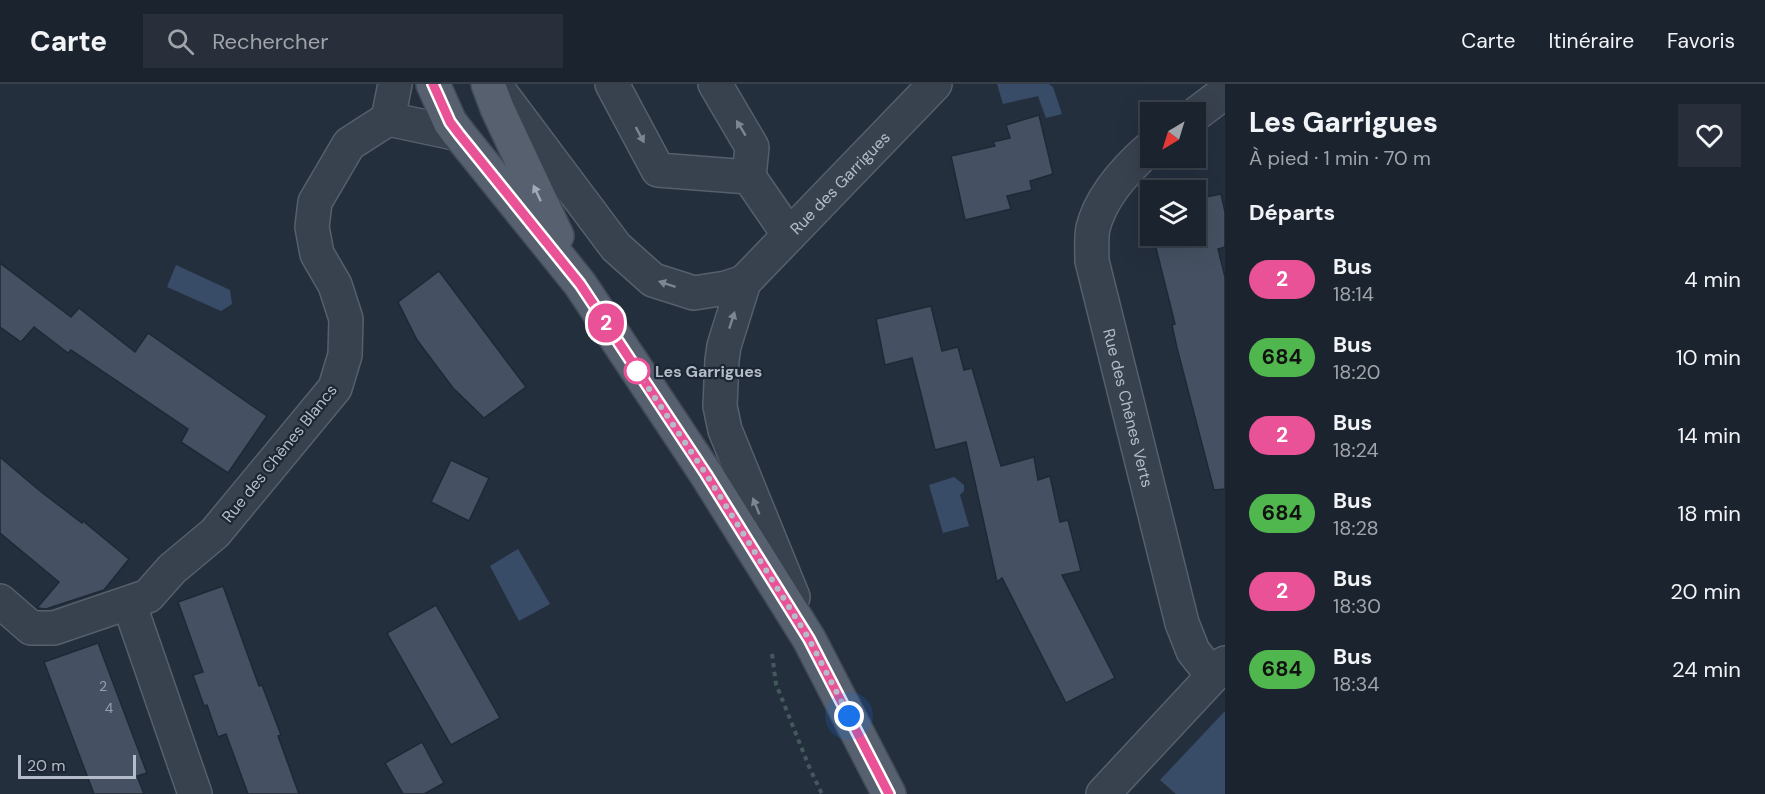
<!DOCTYPE html>
<html lang="fr">
<meta charset="utf-8">
<style>
body{margin:0;font-family:"DM Sans",sans-serif;background:#282f3a;color:#f1f3f6;height:100vh;display:flex;flex-direction:column;font-size:22px;white-space:nowrap}
*{box-sizing:border-box;margin:0}
p{font-size:20px;color:#a0a4aa}
.icon{flex:none;width:33px;height:33px;fill:none;stroke:currentColor;stroke-width:2;stroke-linecap:round;stroke-linejoin:round}
.map{position:relative;flex:1;overflow:hidden}
.drawer{display:flex;flex-direction:column;background:#1b232e;width:540px}
.drawer>*{flex:none}
.badge{padding:0 12px;border-radius:20px;font-size:21px;line-height:39px}
.needle{width:39px;rotate:218deg}
.tools{position:absolute;left:1140px;top:18px;display:grid;gap:12px}
.tools a{display:grid;place-items:center;width:66px;height:66px;border-radius:0px;background:#1b232e;box-shadow:0 6px 24px #0002,0 0 0 2px #39404a;font-size:30px}
.scale{position:absolute;left:18px;bottom:15px;width:118px;box-sizing:border-box;padding-left:6px;border:3px solid #b4bcc9;border-top:0;font-size:16px;line-height:21px;white-space:nowrap;color:#b4bcc9;-webkit-text-stroke:4px #1d2633;paint-order:stroke}
.you{position:absolute;width:30px;height:30px;margin:-15px;border:4px solid #fff;border-radius:50%;background:#1a73e8;box-shadow:0 0 0 9px #1a73e833}
.map>.badge{position:absolute;translate:-50% -50%;box-shadow:0 0 0 3px #fff}
h2{padding:0 24px;font-size:22px;line-height:54px}
.round{display:grid;place-items:center;flex:none;width:63px;height:63px;border-radius:0px;background:#282f3a}
.head{display:flex;align-items:center;justify-content:space-between;height:102px;padding:0 24px}
h1{font-size:28px;font-weight:800;line-height:45px}
ul{padding:0;list-style:none}
li{display:flex;align-items:center;gap:18px;height:78px;padding:0 24px}
li div{flex:1}
li b{display:block;font-size:22px}
li em{font-style:normal}
li .badge{min-width:66px;font-weight:700;text-align:center}
header{display:flex;align-items:center;gap:36px;box-sizing:border-box;height:84px;padding:0 30px;background:#1b232e;border-bottom:2px solid #39404a}
header strong{font-size:28px}
nav{display:flex;gap:33px;margin-inline-start:auto;font-size:21px}
.search{width:420px;height:54px;background:#282f3a;display:flex;align-items:center;gap:15px;box-sizing:border-box;padding:0 21px;border-radius:0px;color:#a0a4aa;font-size:22px}
main{display:flex;flex:1;min-height:0}
.map>svg:first-child{display:block}
.water{fill:#394c67}
.building{fill:#455162;stroke:#1f2835;stroke-width:1.5}
.lines{fill:none;stroke-linecap:round;stroke-linejoin:round}
.minor-casing{stroke:#565f6c;stroke-width:36}
.major-casing{stroke:#414a57;stroke-width:36}
.path{stroke:#44595c;stroke-width:4;stroke-dasharray:4.5 4.5;stroke-linecap:butt}
.minor{stroke:#38414e;stroke-width:33}
.major{stroke:#56606e;stroke-width:33}
.oneway{fill:#7c8592}
.oneway2{fill:#a1aab7}
.line-casing{stroke:#fff;stroke-width:14}
.line{stroke:#ea5297;stroke-width:9}
.walk{stroke:#b4bcc9;stroke-width:6;stroke-dasharray:0 10.8}
.stop-dot{fill:#fff;stroke:#ea5297;stroke-width:3}
.labels{text-anchor:middle;stroke-width:4.5;stroke-linejoin:round;paint-order:stroke}
.number-label{font-size:14px;fill:#98a1af}
.street-label{font-size:16px;fill:#b4bcc9;stroke:#1d2633}
.stop-label{font-size:16px;font-weight:bold;fill:#b4bcc9;stroke:#1d2633;text-anchor:start}
</style>
<header>
<strong>Carte</strong>
<div class="search"><svg class="icon" aria-label="search" viewBox="0 0 24 24"><circle cx="10" cy="10" r="6"/><path d="M15 15l6 6"/></svg>Rechercher</div>
<nav><a>Carte</a><a>Itinéraire</a><a>Favoris</a></nav>
</header>
<main>
<div class="map">
<svg width="1225" height="710" viewBox="0 0 1225 710">
<rect width="100%" height="100%" fill="#242f3e"/>
<g class="water">
<path d="M 997,0 L 1049,0 L 1053,3 L 1062,30 L 1046,34 L 1038,12 L 1003,20 Z"/>
<path d="M 176,181 L 230,206 L 232,220 L 221,227 L 167,203 Z"/>
<path d="M 954,393 L 964,401 L 964,407 L 960,411 L 969,442 L 943,449 L 929,401 Z"/>
<path d="M 518,465 L 550,520 L 519,537 L 490,482 Z"/>
<path d="M 1225,627 L 1225,710 L 1176,710 L 1160,696 Z"/>
</g>
<g class="building">
<path d="M 1039,31 L 1053,90 L 1030,97 L 1032,106 L 1007,112 L 1011,125 L 965,136 L 951,72 L 995,62 L 993,58 L 1010,54 L 1006,41 Z"/>
<path d="M 1221,110 L 1225,128 L 1225,163 L 1218,165 L 1225,193 L 1225,405 L 1214,406 L 1177,264 L 1172,241 L 1175,240 L 1153,152 L 1196,152 L 1196,115 Z"/>
<path d="M 0,179 L 71,233 L 79,224 L 135,268 L 148,249 L 267,332 L 228,389 L 181,358 L 188,345 L 71,266 L 68,269 L 34,243 L 21,258 L 0,243 Z"/>
<path d="M 439,187 L 526,303 L 484,334 L 453,304 L 417,256 L 398,218 Z"/>
<path d="M 931,222 L 942,267 L 958,263 L 964,286 L 972,284 L 1001,382 L 1034,373 L 1038,396 L 1050,392 L 1060,438 L 1068,436 L 1081,487 L 1062,491 L 1115,594 L 1066,619 L 1002,494 L 997,498 L 966,358 L 935,366 L 912,274 L 885,281 L 876,235 Z"/>
<path d="M 0,373 L 40,407 L 82,439 L 83,437 L 129,475 L 104,506 L 46,525 L 37,524 L 59,498 L 0,449 Z"/>
<path d="M 451,376 L 489,394 L 469,437 L 431,418 Z"/>
<path d="M 223,502 L 259,602 L 262,601 L 281,651 L 278,652 L 299,710 L 248,710 L 226,650 L 218,653 L 207,621 L 204,622 L 193,591 L 203,588 L 178,518 Z"/>
<path d="M 436,521 L 500,634 L 451,661 L 387,549 Z"/>
<path d="M 98,559 L 147,689 L 137,692 L 144,710 L 94,710 L 44,578 Z"/>
<path d="M 422,658 L 444,699 L 424,710 L 403,710 L 385,679 Z"/>
</g>
<g class="lines">
<g class="minor-casing">
<g id="minor">
<path d="M 494,0 L 616,163 L 653,196 L 694,209 L 726,204 L 744,198"/>
<path d="M 612,0 L 658,86 L 749,93 L 789,151"/>
<path d="M 715,0 L 752,63 L 749,93"/>
<path d="M 1196,30 L 1225,8"/>
<path d="M 388,35 L 395,0"/>
<path id="s1" d="M 1150,64 C 1126,85 1101,112 1093,144 C 1091,154 1092,167 1092,177 L 1182,539 L 1193,567 L 1213,592"/>
<path id="s2" d="M 793,513 L 725,346 L 720,322 L 722,276 L 724,262 L 744,198 L 935,0"/>
<path d="M 0,517 L 31,544 L 54,544 L 148,512 L 172,485 L 215,449 L 335,304 L 345,271 L 346,235 L 335,201 L 317,170 L 312,143 L 315,118 L 349,60 L 388,35 L 459,50"/>
<path d="M 129,519 L 195,710"/>
<path d="M 1103,710 L 1225,579"/>
</g>
</g>
<g class="major-casing">
<g id="major">
<path d="M 433,0 L 450,38 L 459,50 L 580,200 L 706,390 L 809,555 L 889,710"/>
<path d="M 488,0 L 497,24 L 557,152"/>
</g>
</g>
<path class="path" d="M 772,570 L 776,600 L 810,685 L 822,710"/>
<use href="#minor" class="minor"/>
<use href="#major" class="major"/>
</g>
<defs><path id="oneway-solid" d="M-6-.8H1V-3.2L6.5 0L1 3.2V.8H-6Z" transform="scale(1.5)"/></defs>
<g class="oneway">
<use href="#oneway-solid" transform="translate(741 44) rotate(-121)"/>
<use href="#oneway-solid" transform="translate(640 51) rotate(62)"/>
<use href="#oneway-solid" transform="translate(667 200) rotate(-162)"/>
<use href="#oneway-solid" transform="translate(732 236) rotate(-72)"/>
<use href="#oneway-solid" transform="translate(756 422) rotate(-112)"/>
</g>
<use class="oneway2" href="#oneway-solid" transform="translate(537 109) rotate(-115)"/>
<g class="lines">
<g class="line-casing">
<path id="line" d="M 433,0 L 450,38 L 459,50 L 580,200 L 706,390 L 809,555 L 889,710"/>
</g>
<use href="#line" class="line"/>
<path class="walk" d="M 637,287 L 706,390 L 809,555 L 849,632"/>
</g>
<circle class="stop-dot" cx="637" cy="287" r="12"/>
<g class="labels">
<g class="number-label">
<text x="103" y="607">2</text>
<text x="109" y="629">4</text>
</g>
<g class="street-label">
<text dy="6" stroke="none"><textPath href="#s2" startOffset="470">Rue des Garrigues</textPath></text>
<text dy="6" stroke="none"><textPath href="#s1" startOffset="284">Rue des Chênes Verts</textPath></text>
<text transform="translate(279 369) rotate(-51)" y="6">Rue des Chênes Blancs</text>
</g>
<g class="stop-label">
<text x="655" y="293">Les Garrigues</text>
</g>
</g>
</svg>
<div class="tools">
<a><svg class="needle" viewBox="-14 -14 28 28"><path d="M0-13l5 13h-10z" fill="#e53935"/><path d="M0 13l5-13h-10z" fill="#a0a4aa"/></svg></a>
<a><svg class="icon" aria-label="layers" viewBox="0 0 24 24"><path d="M12 4l9 5-9 5-9-5zM3 14l9 5 9-5"/></svg></a>
</div>
<div class="scale">20 m</div>
<div class="you" style="left:849px;top:632px"></div>
<b class="badge" style="left:606px;top:239px;background:#ea5297;color:#fff">2</b>
</div>
<section class="drawer">
<div class="head"><div><h1>Les Garrigues</h1><p>À pied · 1 min · 70 m</p></div><a class="round"><svg class="icon" aria-label="heart" viewBox="0 0 24 24"><path d="M12 20l-8-8c-3-5 5-10 8-4 3-6 11-1 8 4z"/></svg></a></div>
<h2>Départs</h2>
<ul>
<li><span class="badge" style="background:#ea5297;color:#fff">2</span><div><b>Bus</b><p>18:14</p></div><em>4 min</em></li>
<li><span class="badge" style="background:#50b74e;color:#111">684</span><div><b>Bus</b><p>18:20</p></div><em>10 min</em></li>
<li><span class="badge" style="background:#ea5297;color:#fff">2</span><div><b>Bus</b><p>18:24</p></div><em>14 min</em></li>
<li><span class="badge" style="background:#50b74e;color:#111">684</span><div><b>Bus</b><p>18:28</p></div><em>18 min</em></li>
<li><span class="badge" style="background:#ea5297;color:#fff">2</span><div><b>Bus</b><p>18:30</p></div><em>20 min</em></li>
<li><span class="badge" style="background:#50b74e;color:#111">684</span><div><b>Bus</b><p>18:34</p></div><em>24 min</em></li>
</ul>
</section>
</main>
